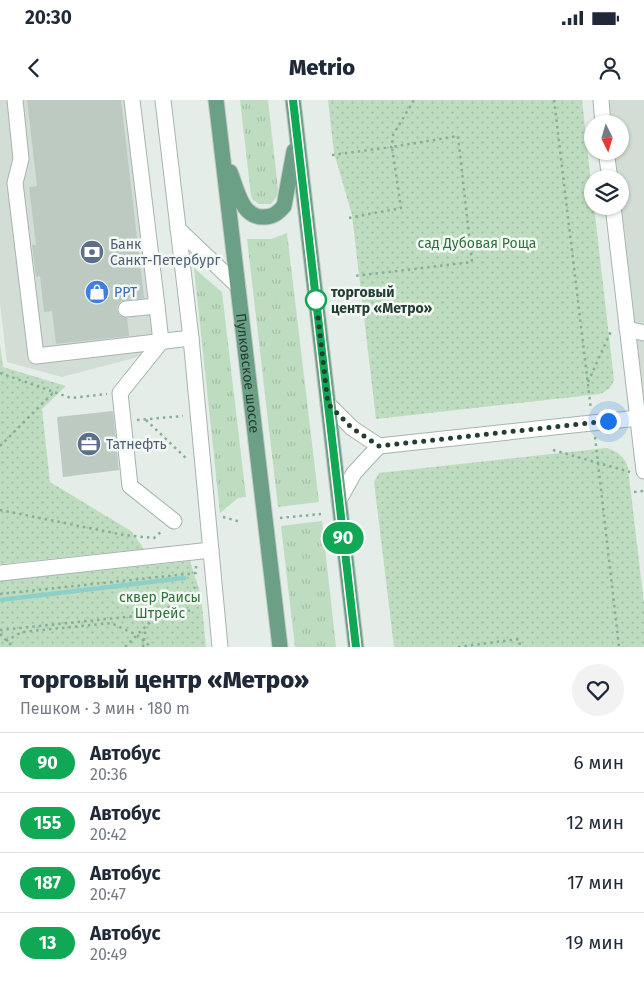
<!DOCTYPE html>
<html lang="ru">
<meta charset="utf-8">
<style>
body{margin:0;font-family:"Fira Sans",sans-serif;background:#f2f2f3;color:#1f2937;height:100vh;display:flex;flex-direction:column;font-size:19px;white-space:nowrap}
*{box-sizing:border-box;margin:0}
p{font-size:16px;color:#747a83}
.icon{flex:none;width:28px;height:28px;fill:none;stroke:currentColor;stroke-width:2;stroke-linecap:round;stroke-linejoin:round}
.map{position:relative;height:547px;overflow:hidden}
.details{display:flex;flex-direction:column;background:#fff;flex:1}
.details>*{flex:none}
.badge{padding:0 10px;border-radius:16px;font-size:18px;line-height:32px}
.needle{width:32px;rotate:175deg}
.controls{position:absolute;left:584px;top:15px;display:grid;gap:10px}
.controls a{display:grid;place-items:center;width:45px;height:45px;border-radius:50%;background:#fff;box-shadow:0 1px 4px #0004;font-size:25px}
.you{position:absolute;width:25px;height:25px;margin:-12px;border:4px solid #fff;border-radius:50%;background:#1a73e8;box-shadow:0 0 0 8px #1a73e833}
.map>.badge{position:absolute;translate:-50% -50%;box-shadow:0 0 0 2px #fff}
.round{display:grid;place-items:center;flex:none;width:52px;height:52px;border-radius:26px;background:#f2f2f3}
.headline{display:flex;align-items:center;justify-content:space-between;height:85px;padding:0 20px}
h1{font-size:24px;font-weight:800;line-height:38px}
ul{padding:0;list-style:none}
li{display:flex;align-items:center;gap:15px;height:60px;padding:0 20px;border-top:1px solid #e0e1e3}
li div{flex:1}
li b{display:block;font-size:19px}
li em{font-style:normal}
li .badge{min-width:55px;font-weight:700;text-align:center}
.status{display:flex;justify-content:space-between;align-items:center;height:35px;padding:0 25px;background:#fff;direction:ltr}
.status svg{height:14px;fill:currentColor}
header{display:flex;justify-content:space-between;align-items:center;height:65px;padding:0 20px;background:#fff;font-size:22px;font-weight:800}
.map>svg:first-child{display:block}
.built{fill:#d2ddd6}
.grass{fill:url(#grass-tufts)}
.park{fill:url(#park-dots)}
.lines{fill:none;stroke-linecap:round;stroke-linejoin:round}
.stream{stroke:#8fcfca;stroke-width:4.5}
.building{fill:#bccac2}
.minor-casing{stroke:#a7b5ad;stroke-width:17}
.major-casing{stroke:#c2c9c5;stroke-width:17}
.path{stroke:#86af99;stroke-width:2.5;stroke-dasharray:2.5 4;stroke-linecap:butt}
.minor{stroke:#fff;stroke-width:15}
.major{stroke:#6ba087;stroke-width:15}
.line-casing{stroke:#fff;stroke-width:11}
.line{stroke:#10a855;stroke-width:8}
.walk{stroke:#243e31;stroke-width:5;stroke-dasharray:0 9}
.stop-dot{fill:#fff;stroke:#10a855;stroke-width:2.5}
.labels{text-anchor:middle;stroke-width:5;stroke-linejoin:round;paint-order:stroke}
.park-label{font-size:14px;fill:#30723b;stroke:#f4f9f6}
.service-label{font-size:14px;fill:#4e5e75;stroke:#f4f9f6;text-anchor:start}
.shop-label{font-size:14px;fill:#366cbe;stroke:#f4f9f6;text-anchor:start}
.stop-label{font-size:14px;font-weight:bold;fill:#243e31;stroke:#f4f9f6;text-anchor:start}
.street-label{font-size:14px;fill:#243e31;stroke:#f4f9f6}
</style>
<div class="status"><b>20:30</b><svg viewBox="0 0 49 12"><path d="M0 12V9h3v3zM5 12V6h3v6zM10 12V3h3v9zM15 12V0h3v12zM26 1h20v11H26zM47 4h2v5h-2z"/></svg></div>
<header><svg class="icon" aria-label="back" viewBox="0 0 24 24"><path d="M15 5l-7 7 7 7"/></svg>Metrio<svg class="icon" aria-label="person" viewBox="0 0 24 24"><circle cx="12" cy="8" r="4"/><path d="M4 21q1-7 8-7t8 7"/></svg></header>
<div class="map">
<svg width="644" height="547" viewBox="0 0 644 547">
<defs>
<pattern id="grass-tufts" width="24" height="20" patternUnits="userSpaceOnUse" patternTransform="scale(1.25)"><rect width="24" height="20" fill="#beddc0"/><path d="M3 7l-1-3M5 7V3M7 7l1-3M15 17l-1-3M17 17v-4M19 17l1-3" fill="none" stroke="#a3bfa5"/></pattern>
<pattern id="park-dots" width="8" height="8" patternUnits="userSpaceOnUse" patternTransform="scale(1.25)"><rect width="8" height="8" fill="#beddc0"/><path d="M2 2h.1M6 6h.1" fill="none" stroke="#a3bfa5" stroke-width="1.8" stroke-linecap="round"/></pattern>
</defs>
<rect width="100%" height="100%" fill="#e4ede7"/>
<g class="built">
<path d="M 0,0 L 139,0 L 166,220 L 138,257 L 62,277 L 7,262 L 0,204 Z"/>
<path d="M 609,0 L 644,0 L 644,301 L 620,93 L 620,79 L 618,79 L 615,51 L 620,51 L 620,24 L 612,24 Z"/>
</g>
<g class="grass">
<path d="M 240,0 L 268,0 L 278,89 L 277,96 L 271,104 L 259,104 L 253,100 L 251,95 Z"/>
<path d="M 287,133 L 319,402 L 278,407 L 247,139 L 271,139 Z"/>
<path d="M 194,168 L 222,192 L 246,397 L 238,398 L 220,413 Z"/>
<path d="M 322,421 L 336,547 L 295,547 L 281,426 Z"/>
</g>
<g class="park">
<path d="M 328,0 L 582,0 L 592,92 L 592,106 L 594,106 L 614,280 C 611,288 607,291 600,294 L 376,319 L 352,115 L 334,53 Z"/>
<path d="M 0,244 L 3,267 L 66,286 L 42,309 L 50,382 L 131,431 L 144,449 L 0,464 Z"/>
<path d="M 606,348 C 618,351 624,356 628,368 L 644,503 L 644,547 L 394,547 L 374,382 L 379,373 Z"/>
<path d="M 190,461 L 201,495 L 206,547 L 0,547 L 0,481 Z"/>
</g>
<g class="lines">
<path class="stream" d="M 0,500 L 184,478"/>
</g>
<g class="building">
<path d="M 27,0 L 121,0 L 144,198 L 125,200 L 120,202 L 117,206 L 117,210 L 119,215 L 127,218 L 129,236 L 56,244 L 52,211 L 44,212 L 40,176 L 36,177 L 32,145 L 36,145 L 29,87 L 37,86 Z"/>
<path d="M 113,311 L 119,370 L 63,377 L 57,317 Z"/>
</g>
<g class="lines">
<g class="minor-casing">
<g id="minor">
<path d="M 15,0 L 21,59 L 15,83 L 36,256 L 191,238"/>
<path d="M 132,0 L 157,206"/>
<path d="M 163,0 L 191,238 L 220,547"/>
<path d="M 601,0 L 603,24"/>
<path d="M 606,51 L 610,79"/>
<path d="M 613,106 L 644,371"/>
<path d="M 178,129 L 238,186"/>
<path d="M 126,209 L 157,206 L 161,242 L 120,293 L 130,386 L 174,421"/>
<path d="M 627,229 L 644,233"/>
<path d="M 328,304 L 352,328 L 379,346 L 638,318"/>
<path d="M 339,400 L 354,373 L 379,346"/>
<path d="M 0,473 L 211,450"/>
</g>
</g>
<g class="major-casing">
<g id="major">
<path id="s1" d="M 216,0 L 280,547"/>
<path d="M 293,0 L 356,547"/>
<path d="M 230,72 C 237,88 241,118 264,117 C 273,117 278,113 284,106 L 294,51"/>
</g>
</g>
<g class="path">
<path d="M 554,0 L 591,310"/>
<path d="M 332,55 L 392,47 L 393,35 L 414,0"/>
<path d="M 349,118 L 401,108 L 392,47 L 458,36 L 472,162 L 355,176"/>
<path d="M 0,273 L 71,298 L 107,294"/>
<path d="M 588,282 L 612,229"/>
<path d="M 137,320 L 183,316"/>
<path d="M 146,320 L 188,360"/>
<path d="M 595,337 L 619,547"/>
<path d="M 0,346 L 54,292"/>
<path d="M 553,350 L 630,372"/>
<path d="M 634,392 L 644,391"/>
<path d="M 0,410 L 124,435 L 154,438 L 163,430"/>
<path d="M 223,417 L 241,422"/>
<path d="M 280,418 L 321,414"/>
<path d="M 0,494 L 196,473 L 196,466"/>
<path d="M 0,530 L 194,510"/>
<path d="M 0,534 L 13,547"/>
<path d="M 6,541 L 22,532 L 111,523 L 137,535 L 151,547"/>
<path d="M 125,547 L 159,513 L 188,495 L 195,487"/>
<path d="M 143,547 L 146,527"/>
<path d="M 458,547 L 519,539 L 520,547"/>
</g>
<use href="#minor" class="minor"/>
<use href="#major" class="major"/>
</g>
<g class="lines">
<g class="line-casing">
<path id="line" d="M 293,0 L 356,547"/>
</g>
<use href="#line" class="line"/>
<path class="walk" d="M 316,200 L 328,304 L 352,328 L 379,346 L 608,321"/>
</g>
<defs>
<g id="bank-disc" transform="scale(1.25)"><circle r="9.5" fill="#5c6f8a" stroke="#f4f9f6"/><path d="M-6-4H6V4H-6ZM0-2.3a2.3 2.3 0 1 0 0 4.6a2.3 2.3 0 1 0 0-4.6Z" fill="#fff"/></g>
<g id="shop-disc" transform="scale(1.25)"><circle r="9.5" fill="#3f7fe0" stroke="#f4f9f6"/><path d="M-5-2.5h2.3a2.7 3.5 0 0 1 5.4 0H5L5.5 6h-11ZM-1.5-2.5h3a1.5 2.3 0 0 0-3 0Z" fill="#fff"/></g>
<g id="office-disc" transform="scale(1.25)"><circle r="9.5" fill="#5c6f8a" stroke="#f4f9f6"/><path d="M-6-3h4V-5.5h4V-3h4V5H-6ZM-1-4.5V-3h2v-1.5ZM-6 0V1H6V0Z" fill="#fff"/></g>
</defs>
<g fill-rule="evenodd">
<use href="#bank-disc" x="92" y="152"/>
<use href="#shop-disc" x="97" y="192"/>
<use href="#office-disc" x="89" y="344"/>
</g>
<circle class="stop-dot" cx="316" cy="200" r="10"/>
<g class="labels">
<g class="park-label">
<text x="477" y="148">сад Дубовая Роща</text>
<text x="160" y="502">сквер Раисы<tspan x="160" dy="16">Штрейс</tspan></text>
</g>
<g class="service-label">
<text x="110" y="149">Банк<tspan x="110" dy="16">Санкт-Петербург</tspan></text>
<text x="106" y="349">Татнефть</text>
</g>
<g class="shop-label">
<text x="114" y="197">РРТ</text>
</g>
<g class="stop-label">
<text x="331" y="197">торговый<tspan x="331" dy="16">центр «Метро»</tspan></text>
</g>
<g class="street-label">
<text dy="5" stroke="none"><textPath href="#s1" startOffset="275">Пулковское шоссе</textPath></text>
</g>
</g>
</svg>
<div class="controls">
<a><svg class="needle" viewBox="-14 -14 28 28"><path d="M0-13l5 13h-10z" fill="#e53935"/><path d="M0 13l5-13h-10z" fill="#747a83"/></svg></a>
<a><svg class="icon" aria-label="layers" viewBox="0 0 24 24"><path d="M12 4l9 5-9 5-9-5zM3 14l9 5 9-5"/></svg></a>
</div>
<div class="you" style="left:608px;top:321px"></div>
<b class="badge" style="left:343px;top:438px;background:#10a855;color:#fff">90</b>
</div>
<section class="details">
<div class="headline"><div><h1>торговый центр «Метро»</h1><p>Пешком · 3 мин · 180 m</p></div><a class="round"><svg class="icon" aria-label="heart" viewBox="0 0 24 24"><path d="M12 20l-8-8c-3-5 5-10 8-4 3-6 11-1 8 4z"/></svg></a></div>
<ul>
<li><span class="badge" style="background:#10a855;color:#fff">90</span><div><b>Автобус</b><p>20:36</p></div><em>6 мин</em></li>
<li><span class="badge" style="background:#10a855;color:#fff">155</span><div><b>Автобус</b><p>20:42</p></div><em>12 мин</em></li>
<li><span class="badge" style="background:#10a855;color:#fff">187</span><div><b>Автобус</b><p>20:47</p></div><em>17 мин</em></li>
<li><span class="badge" style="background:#10a855;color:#fff">13</span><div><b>Автобус</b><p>20:49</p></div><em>19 мин</em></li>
</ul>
</section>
